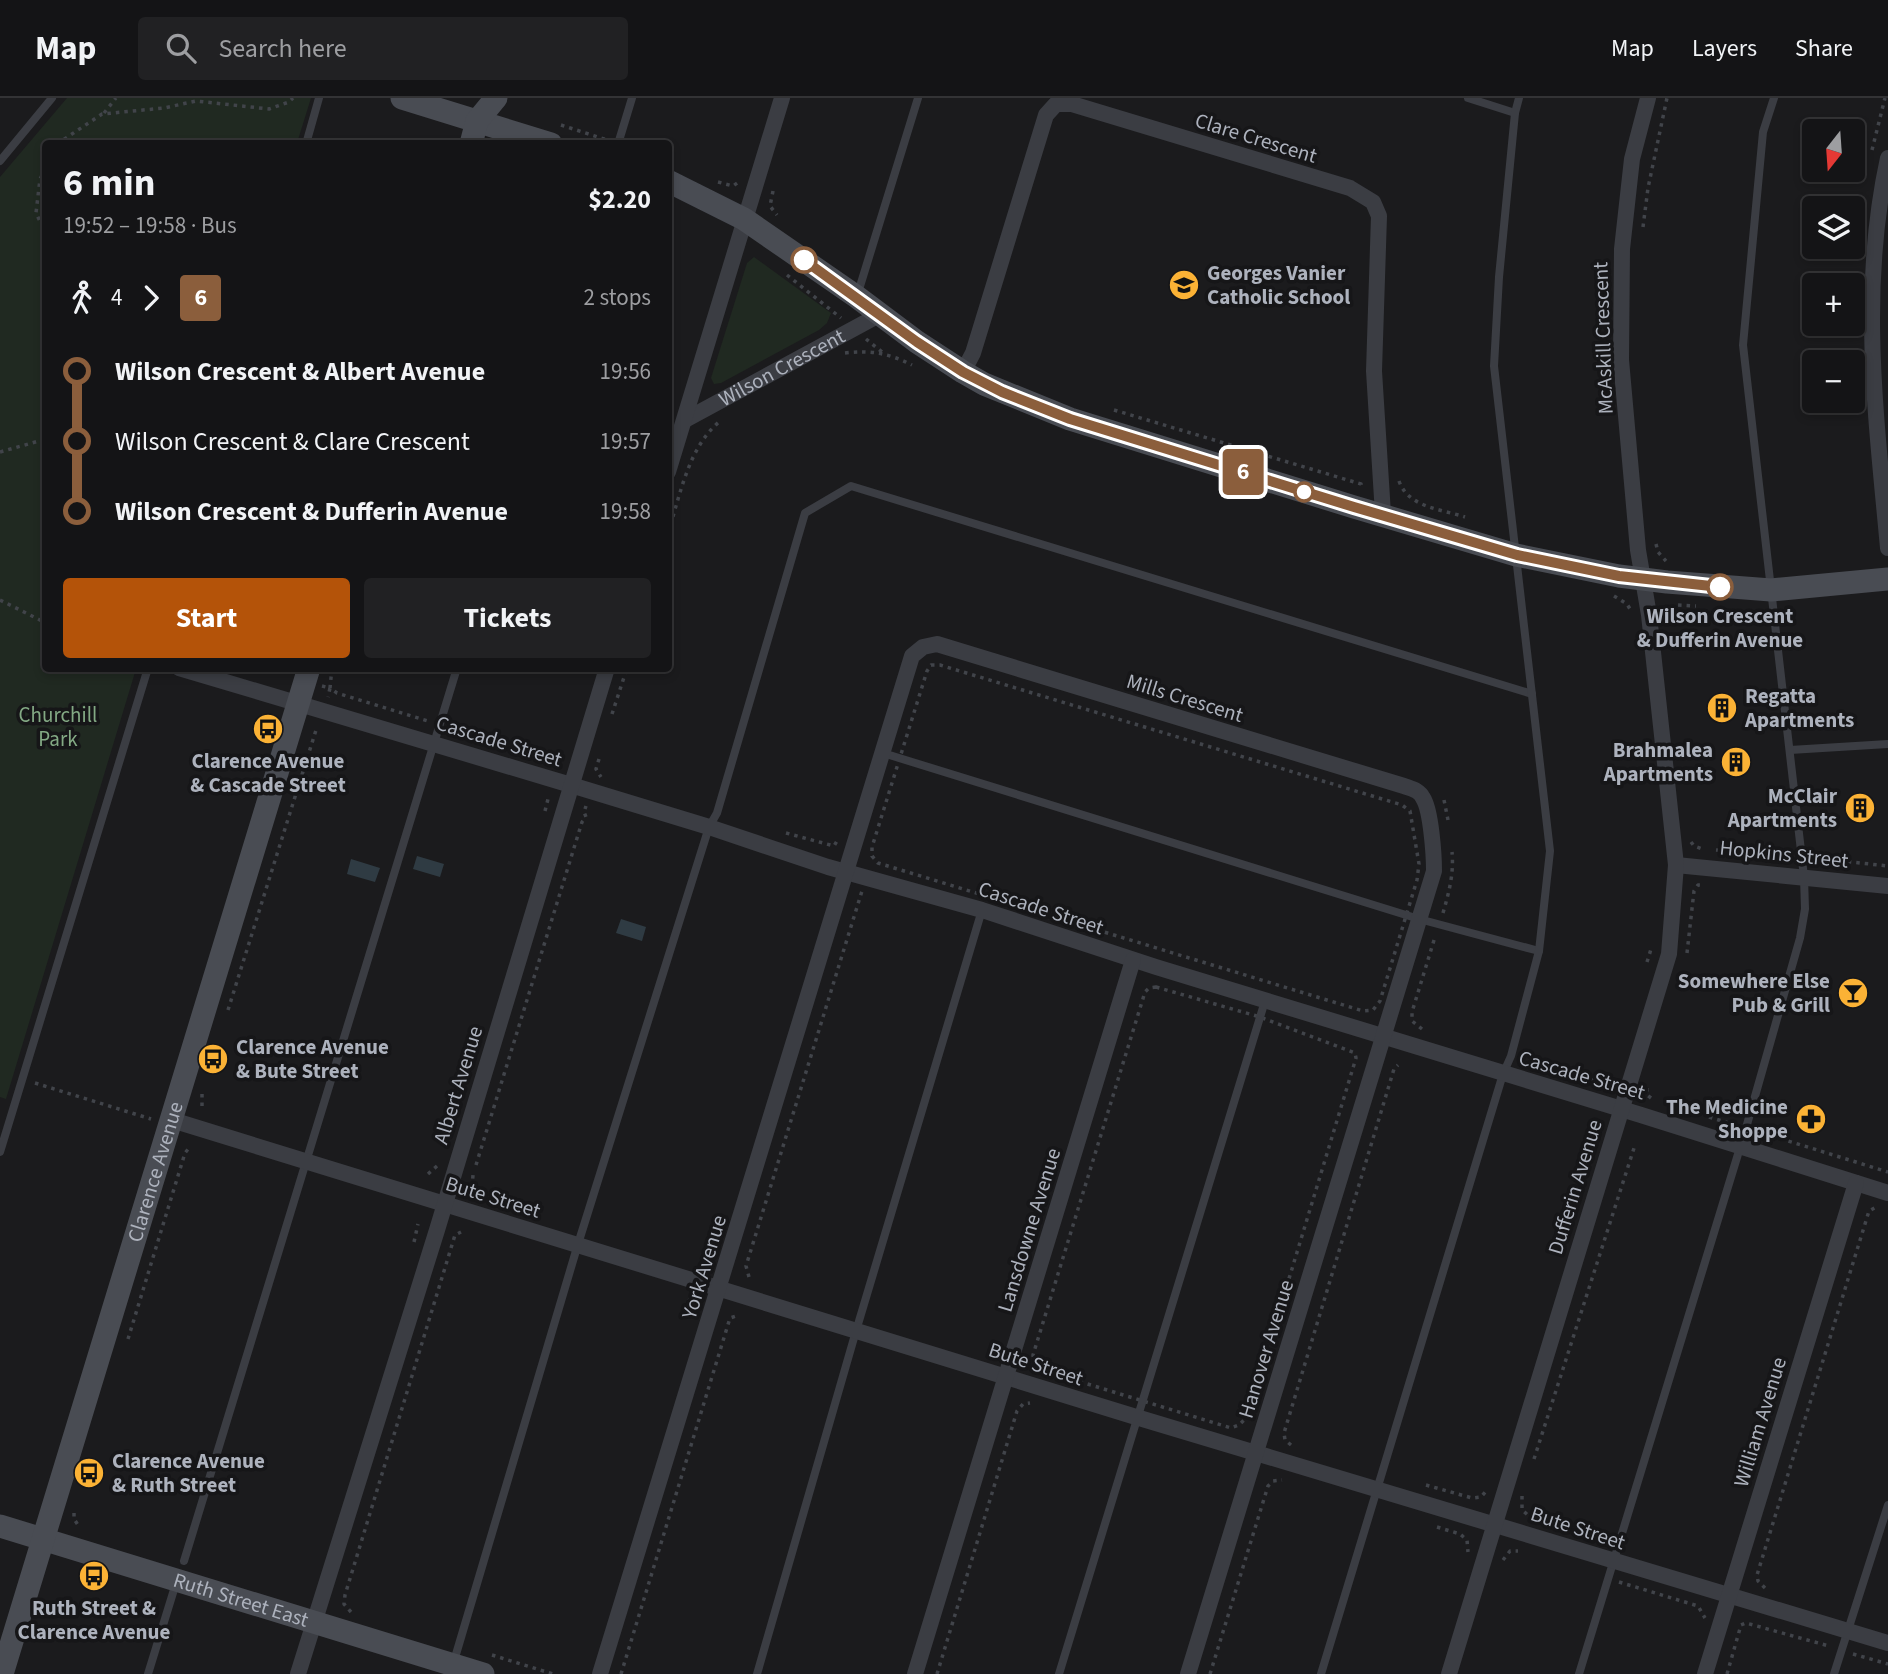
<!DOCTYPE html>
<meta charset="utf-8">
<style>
body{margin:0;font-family:"Source Sans 3",sans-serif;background:#212123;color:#f1f3f6;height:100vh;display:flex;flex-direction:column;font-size:26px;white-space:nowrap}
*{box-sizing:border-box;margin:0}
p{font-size:23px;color:#9d9ea1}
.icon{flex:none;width:38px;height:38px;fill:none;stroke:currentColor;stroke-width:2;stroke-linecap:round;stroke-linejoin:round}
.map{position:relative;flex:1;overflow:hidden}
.details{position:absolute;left:42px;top:42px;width:630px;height:532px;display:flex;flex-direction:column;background:#141416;border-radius:7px;box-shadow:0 4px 10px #0003,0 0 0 2px #333335}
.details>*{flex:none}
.badge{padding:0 14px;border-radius:5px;font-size:24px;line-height:46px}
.needle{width:46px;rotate:197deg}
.tools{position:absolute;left:1802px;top:21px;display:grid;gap:14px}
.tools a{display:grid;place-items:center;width:63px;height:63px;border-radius:7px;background:#141416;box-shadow:0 4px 10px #0003,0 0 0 2px #333335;font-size:35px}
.map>.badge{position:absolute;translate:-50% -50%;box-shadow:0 0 0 4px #fff}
.legs{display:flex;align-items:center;gap:10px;height:77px;padding:0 21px;font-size:23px}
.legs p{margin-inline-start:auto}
.headline{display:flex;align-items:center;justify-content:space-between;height:119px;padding:0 21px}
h1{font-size:38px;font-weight:700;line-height:52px}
.button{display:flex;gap:14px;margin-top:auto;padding:14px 21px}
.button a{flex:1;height:80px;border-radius:7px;background:#b45309;color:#fff;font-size:28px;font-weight:700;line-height:80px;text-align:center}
.button a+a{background:#212123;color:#f1f3f6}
ul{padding:0 21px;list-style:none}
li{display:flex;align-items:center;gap:24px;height:70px;font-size:26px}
li i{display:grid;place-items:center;width:10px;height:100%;margin:0 9px;background:currentColor}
li i::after{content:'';width:18px;height:18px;margin:-9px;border:5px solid;border-radius:50%;background:#141416}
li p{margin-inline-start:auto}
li:first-child i{background:linear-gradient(#0000 50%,currentColor 0)}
li:last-child i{background:linear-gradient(currentColor 50%,#0000 0)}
header{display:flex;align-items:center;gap:42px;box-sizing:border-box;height:98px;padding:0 35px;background:#141416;border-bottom:2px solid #333335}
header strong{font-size:33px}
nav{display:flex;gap:38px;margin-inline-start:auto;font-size:24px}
.search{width:490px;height:63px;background:#212123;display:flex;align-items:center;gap:18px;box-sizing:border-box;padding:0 24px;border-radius:7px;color:#9d9ea1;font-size:26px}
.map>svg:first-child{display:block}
.green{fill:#202921}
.water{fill:#2f3b43}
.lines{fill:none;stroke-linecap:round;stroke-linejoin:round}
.path{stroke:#41444a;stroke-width:3.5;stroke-dasharray:3.5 5;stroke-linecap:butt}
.lane{stroke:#3b3d43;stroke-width:8}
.street{stroke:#3b3d43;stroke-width:16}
.secondary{stroke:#494c53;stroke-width:23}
.line-1-casing{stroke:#fff;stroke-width:16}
.line-1{stroke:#8b5e3c;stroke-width:10}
.stop-1-dot{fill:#fff;stroke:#8b5e3c;stroke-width:3.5}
.labels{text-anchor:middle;stroke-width:7;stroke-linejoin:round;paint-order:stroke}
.street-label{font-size:21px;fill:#adb2bd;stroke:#161618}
.poi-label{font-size:21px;font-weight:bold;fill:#adb2bd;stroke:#161618;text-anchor:start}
.stop-label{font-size:21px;font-weight:bold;fill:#adb2bd;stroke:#161618}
.park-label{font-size:21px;fill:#83a984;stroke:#161618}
</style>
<header>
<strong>Map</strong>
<div class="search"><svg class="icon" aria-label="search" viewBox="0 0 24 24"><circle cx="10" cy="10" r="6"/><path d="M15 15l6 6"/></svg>Search here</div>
<nav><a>Map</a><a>Layers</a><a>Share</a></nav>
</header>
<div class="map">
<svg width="1888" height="1576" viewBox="0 0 1888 1576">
<rect width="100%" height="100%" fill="#1b1b1d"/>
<g class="green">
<path d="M 67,0 L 311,0 L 297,45 L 46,46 L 46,570 L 136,571 L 6,1001 L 0,999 L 0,79 Z"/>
<path d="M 754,159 L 831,215 L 827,225 L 819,232 L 721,285 L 714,286 L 711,280 L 747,165 Z"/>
</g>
<g class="water">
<path d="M 417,758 L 444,766 L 440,779 L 413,771 Z"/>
<path d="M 351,761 L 380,770 L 375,784 L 347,776 Z"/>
<path d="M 621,821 L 646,829 L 642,843 L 616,835 Z"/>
</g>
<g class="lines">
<g class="path">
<path d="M 104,15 L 116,0"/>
<path d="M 561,27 L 607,42"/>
<path d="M 57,46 L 102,16 L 164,10 L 196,3 L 269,11 L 289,4 L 293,0"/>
<path d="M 1872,52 L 1885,0"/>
<path d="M 46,70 L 40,81 L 36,115 L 46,136"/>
<path d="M 718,84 L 733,88 L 740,83"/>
<path d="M 773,93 L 770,108 L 777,117"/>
<path d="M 1643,129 L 1648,90 L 1667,0"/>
<path d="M 787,177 L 841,220"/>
<path d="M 866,241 L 882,254"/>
<path d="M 845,255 C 871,252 888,255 912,267"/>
<path d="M 1114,312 L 1361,386 L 1360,390"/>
<path d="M 0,354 L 46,341"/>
<path d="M 1399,383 C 1408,409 1440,411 1465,419"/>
<path d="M 668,435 C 680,398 688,350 719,324"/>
<path d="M 1656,446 L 1658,454 L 1666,463"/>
<path d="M 1614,498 L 1627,506 L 1630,511"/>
<path d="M 0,502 L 46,525"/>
<path d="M 1667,517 L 1668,511 L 1677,507 L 1696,508"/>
<path d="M 931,567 L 940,567 L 1402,707 L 1410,713 L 1419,766 L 1417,782 L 1380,903 L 1373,912 L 1363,913 L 878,765 L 872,758 L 872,749 L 927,573 Z"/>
<path d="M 332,570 L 330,590 L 337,595 L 428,623"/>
<path d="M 322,588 L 330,590 L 328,599"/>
<path d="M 612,616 L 627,570"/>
<path d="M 452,631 L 485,642"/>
<path d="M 599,661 L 596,671 L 601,679"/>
<path d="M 1444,702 L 1448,722"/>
<path d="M 545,713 L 549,697"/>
<path d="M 786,735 L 834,748 L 837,743"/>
<path d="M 1691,744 L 1694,748 L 1705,752"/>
<path d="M 1716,752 L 1788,757"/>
<path d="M 1814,760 L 1888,768"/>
<path d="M 1443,815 C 1449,794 1454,776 1452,754"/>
<path d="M 1687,855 L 1694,793 L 1698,787 L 1701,787"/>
<path d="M 1647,864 L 1652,848"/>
<path d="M 1156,889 L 1260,919 L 1355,955 L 1356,960 L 1247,1319 L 1239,1327 L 1231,1330 L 1042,1272 L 1034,1265 L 1033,1257 L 1145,894 L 1149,890 Z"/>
<path d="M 228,912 L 317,629"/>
<path d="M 1422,931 L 1412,923 L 1412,914 L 1435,839"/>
<path d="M 1533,965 L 1603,985 L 1612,981"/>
<path d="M 35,985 L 151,1021"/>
<path d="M 1647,990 L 1647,997 L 1655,1003"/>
<path d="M 202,996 L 202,1008"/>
<path d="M 1709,1019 L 1735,1027"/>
<path d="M 1756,1033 L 1888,1074"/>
<path d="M 476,1067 L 582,724 L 586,719 L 584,714 L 586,708"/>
<path d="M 428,1076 L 437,1068"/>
<path d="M 472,1089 L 473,1077"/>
<path d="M 414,1144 L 418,1126"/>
<path d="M 703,1164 L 711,1156"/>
<path d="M 749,1179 L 746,1168 L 862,793"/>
<path d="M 688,1201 L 691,1203 L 693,1215"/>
<path d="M 128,1241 L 185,1055 L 189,1050"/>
<path d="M 1291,1347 L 1285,1342 L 1284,1335 L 1394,971 L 1398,967"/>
<path d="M 1534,1361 L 1635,1047"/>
<path d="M 1426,1387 L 1472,1400 L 1481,1399 L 1487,1392"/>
<path d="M 1522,1398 L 1522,1412 L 1529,1418"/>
<path d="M 74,1415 L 74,1421 L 80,1430"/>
<path d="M 1437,1429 L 1460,1436 L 1467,1442 L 1468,1454"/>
<path d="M 1503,1462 L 1510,1453 L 1518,1453"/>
<path d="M 1619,1484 L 1698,1508 L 1705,1520"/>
<path d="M 1765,1490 L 1758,1483 L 1757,1477 L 1869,1113 L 1876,1109"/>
<path d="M 351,1514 L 344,1506 L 345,1497 L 455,1137 L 461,1134"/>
<path d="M 1853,1556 L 1888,1566"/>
<path d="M 492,1557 L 553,1576"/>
<path d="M 621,1576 L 730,1220 L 739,1217"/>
<path d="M 937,1576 L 1017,1313 L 1023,1306 L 1030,1305"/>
<path d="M 1210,1576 L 1268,1388 L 1273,1383 L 1282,1382"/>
<path d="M 1727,1576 L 1741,1527 L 1746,1525 L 1829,1548"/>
</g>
<g class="lane">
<path d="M 1468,0 L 1515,15"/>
<path d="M 306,46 L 319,0"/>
<path d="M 618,46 L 632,0"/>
<path d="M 0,63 L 52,0"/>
<path d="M 857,198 L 918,0"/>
<path d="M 1790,652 L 1888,646"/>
<path d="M 883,655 L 1419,821 L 1539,853"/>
<path d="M 0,1054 L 148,570"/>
<path d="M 184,1463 L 457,570"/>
<path d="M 454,1563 L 578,1146 L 709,729 L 717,715 L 805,415 L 851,388 L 1532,596"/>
<path d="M 148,1576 L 176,1485"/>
<path d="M 757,1576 L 856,1233 L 982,812"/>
<path d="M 1059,1576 L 1265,903"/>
<path d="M 1321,1576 L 1503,976 L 1511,958 L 1539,853 L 1550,753 L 1494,268 L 1499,179 L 1515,15 L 1519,0"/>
<path d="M 1579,1576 L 1746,1030 L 1800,840 L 1805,811 L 1804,779 L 1743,247 L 1763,34 L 1774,0"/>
<path d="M 1834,1576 L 1888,1407"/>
</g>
<g class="street">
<path d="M 1888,60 C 1859,193 1876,317 1888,450"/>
<path d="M 963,274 L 973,255 L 1046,17 L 1056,6 L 1072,6 L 1350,90 L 1373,104 L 1379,118 L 1374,273 L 1383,416"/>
<path id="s1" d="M 685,322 L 879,217"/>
<path d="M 668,374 L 782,0"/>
<path d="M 179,570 L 571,687 L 709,729 L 828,769 L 982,812 L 1156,869 L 1641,1017 L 1888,1095"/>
<path d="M 1676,767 L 1888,788"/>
<path d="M 172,1022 L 1136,1319 L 1888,1545"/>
<path d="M 298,1576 L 437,1132 L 607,570"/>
<path d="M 600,1576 L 912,558 L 923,549 L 937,546 L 1404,688 C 1412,691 1419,692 1423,700 C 1431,712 1434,757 1434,773 L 1188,1576"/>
<path d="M 915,1576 L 1133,862"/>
<path d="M 1449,1576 L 1669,856 L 1676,767 L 1649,517 L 1638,452 L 1621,262 L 1622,151 L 1632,61 L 1648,0"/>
<path d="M 1705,1576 L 1856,1085"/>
</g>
<g class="secondary">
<path d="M 402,0 L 551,46"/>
<path d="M 471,46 L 477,23 L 496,0"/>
<path d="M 668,83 L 744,121 L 857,199 L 917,244 L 963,274 L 984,286 L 1070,321 L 1354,409 L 1516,457 L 1619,478 L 1667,484 L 1771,492 L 1888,481"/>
<path id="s2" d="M 0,1428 L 483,1576"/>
<path id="s3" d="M 2,1576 L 309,570"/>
</g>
</g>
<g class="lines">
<g class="line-1-casing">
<path id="line-1" d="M 804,162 L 917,244 L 963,274 L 1002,294 L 1070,321 L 1354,409 L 1517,457 L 1619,478 L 1720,489"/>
</g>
<use href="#line-1" class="line-1"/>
</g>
<defs>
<g id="school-disc" transform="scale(1.575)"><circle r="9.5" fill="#fbb235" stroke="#161618"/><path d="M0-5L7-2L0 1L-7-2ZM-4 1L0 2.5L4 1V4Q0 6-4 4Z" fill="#111"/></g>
<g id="building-disc" transform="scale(1.575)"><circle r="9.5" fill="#fbb235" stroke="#161618"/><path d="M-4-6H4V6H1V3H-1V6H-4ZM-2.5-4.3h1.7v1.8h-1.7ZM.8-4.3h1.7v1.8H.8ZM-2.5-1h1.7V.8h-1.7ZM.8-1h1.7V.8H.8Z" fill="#111"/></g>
<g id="bus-disc" transform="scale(1.575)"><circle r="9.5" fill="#fbb235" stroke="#161618"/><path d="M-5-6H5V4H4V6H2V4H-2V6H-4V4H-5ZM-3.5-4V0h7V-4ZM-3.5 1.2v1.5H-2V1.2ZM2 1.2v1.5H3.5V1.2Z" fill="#111"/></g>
<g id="bar-disc" transform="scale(1.575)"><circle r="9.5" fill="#fbb235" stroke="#161618"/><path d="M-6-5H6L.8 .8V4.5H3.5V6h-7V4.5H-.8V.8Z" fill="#111"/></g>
<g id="pharmacy-disc" transform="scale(1.575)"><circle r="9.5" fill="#fbb235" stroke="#161618"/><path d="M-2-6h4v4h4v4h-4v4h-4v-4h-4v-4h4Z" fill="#111"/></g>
</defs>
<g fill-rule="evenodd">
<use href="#school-disc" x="1184" y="187"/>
<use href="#building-disc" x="1722" y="610"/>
<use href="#bus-disc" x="268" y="631"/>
<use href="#building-disc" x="1736" y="664"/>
<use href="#building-disc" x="1860" y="710"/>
<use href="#bar-disc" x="1853" y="895"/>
<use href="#bus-disc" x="213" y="961"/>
<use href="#pharmacy-disc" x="1811" y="1021"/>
<use href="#bus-disc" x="89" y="1375"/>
<use href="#bus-disc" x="94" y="1478"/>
</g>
<g class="stop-1-dot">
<circle cx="804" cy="162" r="12"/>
<circle cx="1304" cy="394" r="9"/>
<circle cx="1720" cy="489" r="12"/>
</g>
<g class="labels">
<g class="street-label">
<text transform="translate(1256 40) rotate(17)" y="7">Clare Crescent</text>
<text transform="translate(1603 240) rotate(-92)" y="7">McAskill Crescent</text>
<text dy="7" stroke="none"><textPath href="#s1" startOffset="110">Wilson Crescent</textPath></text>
<text transform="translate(1185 600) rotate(17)" y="7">Mills Crescent</text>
<text transform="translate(499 643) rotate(17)" y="7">Cascade Street</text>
<text transform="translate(1784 756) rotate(6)" y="7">Hopkins Street</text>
<text transform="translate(1041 810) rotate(18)" y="7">Cascade Street</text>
<text transform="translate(1582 977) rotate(16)" y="7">Cascade Street</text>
<text transform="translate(458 987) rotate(-73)" y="7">Albert Avenue</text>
<text dy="7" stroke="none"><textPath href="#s3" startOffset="525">Clarence Avenue</textPath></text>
<text transform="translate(1575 1089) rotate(-73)" y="7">Dufferin Avenue</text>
<text transform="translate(493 1099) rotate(17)" y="7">Bute Street</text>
<text transform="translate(1029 1132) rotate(-73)" y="7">Lansdowne Avenue</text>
<text transform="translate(704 1169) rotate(-73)" y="7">York Avenue</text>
<text transform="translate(1266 1251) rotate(-73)" y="7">Hanover Avenue</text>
<text transform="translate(1036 1266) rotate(18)" y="7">Bute Street</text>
<text transform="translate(1760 1324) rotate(-73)" y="7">William Avenue</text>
<text transform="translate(1578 1430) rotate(18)" y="7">Bute Street</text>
<text dy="7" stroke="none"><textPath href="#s2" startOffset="252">Ruth Street East</textPath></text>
</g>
<g class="poi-label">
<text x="1207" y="182">Georges Vanier<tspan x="1207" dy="24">Catholic School</tspan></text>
<text x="1745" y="605">Regatta<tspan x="1745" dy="24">Apartments</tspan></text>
<text x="1713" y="659" text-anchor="end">Brahmalea<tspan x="1713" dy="24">Apartments</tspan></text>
<text x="268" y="670" text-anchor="middle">Clarence Avenue<tspan x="268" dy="24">&amp; Cascade Street</tspan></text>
<text x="1837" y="705" text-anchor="end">McClair<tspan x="1837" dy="24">Apartments</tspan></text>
<text x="1830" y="890" text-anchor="end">Somewhere Else<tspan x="1830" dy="24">Pub &amp; Grill</tspan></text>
<text x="236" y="956">Clarence Avenue<tspan x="236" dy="24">&amp; Bute Street</tspan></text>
<text x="1788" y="1016" text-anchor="end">The Medicine<tspan x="1788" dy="24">Shoppe</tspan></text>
<text x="112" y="1370">Clarence Avenue<tspan x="112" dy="24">&amp; Ruth Street</tspan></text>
<text x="94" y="1517" text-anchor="middle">Ruth Street &amp;<tspan x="94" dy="24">Clarence Avenue</tspan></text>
</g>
<g class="stop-label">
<text x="1720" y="525">Wilson Crescent<tspan x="1720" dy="24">&amp; Dufferin Avenue</tspan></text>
</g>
<g class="park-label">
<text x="58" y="624">Churchill<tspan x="58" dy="24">Park</tspan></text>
</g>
</g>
</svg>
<div class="tools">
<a><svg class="needle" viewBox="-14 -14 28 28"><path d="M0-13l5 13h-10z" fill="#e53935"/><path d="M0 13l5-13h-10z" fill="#9d9ea1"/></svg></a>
<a><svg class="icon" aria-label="layers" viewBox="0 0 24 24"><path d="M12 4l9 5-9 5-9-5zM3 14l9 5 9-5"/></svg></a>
<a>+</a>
<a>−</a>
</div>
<b class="badge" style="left:1243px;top:374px;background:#8b5e3c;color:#fff">6</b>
<section class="details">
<div class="headline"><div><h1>6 min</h1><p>19:52 – 19:58 · Bus</p></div><b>$2.20</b></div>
<div class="legs"><svg class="icon" aria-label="walk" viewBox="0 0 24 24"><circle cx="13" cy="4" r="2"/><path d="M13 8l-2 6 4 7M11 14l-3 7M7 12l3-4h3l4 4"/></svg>4<svg class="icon" aria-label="forward" viewBox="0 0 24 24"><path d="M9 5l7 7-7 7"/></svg><b class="badge" style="background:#8b5e3c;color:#fff">6</b><p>2 stops</p></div>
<ul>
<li><i style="color:#8b5e3c"></i><b>Wilson Crescent &amp; Albert Avenue</b><p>19:56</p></li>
<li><i style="color:#8b5e3c"></i><span>Wilson Crescent &amp; Clare Crescent</span><p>19:57</p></li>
<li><i style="color:#8b5e3c"></i><b>Wilson Crescent &amp; Dufferin Avenue</b><p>19:58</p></li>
</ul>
<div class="button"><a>Start</a><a>Tickets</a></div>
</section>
</div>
